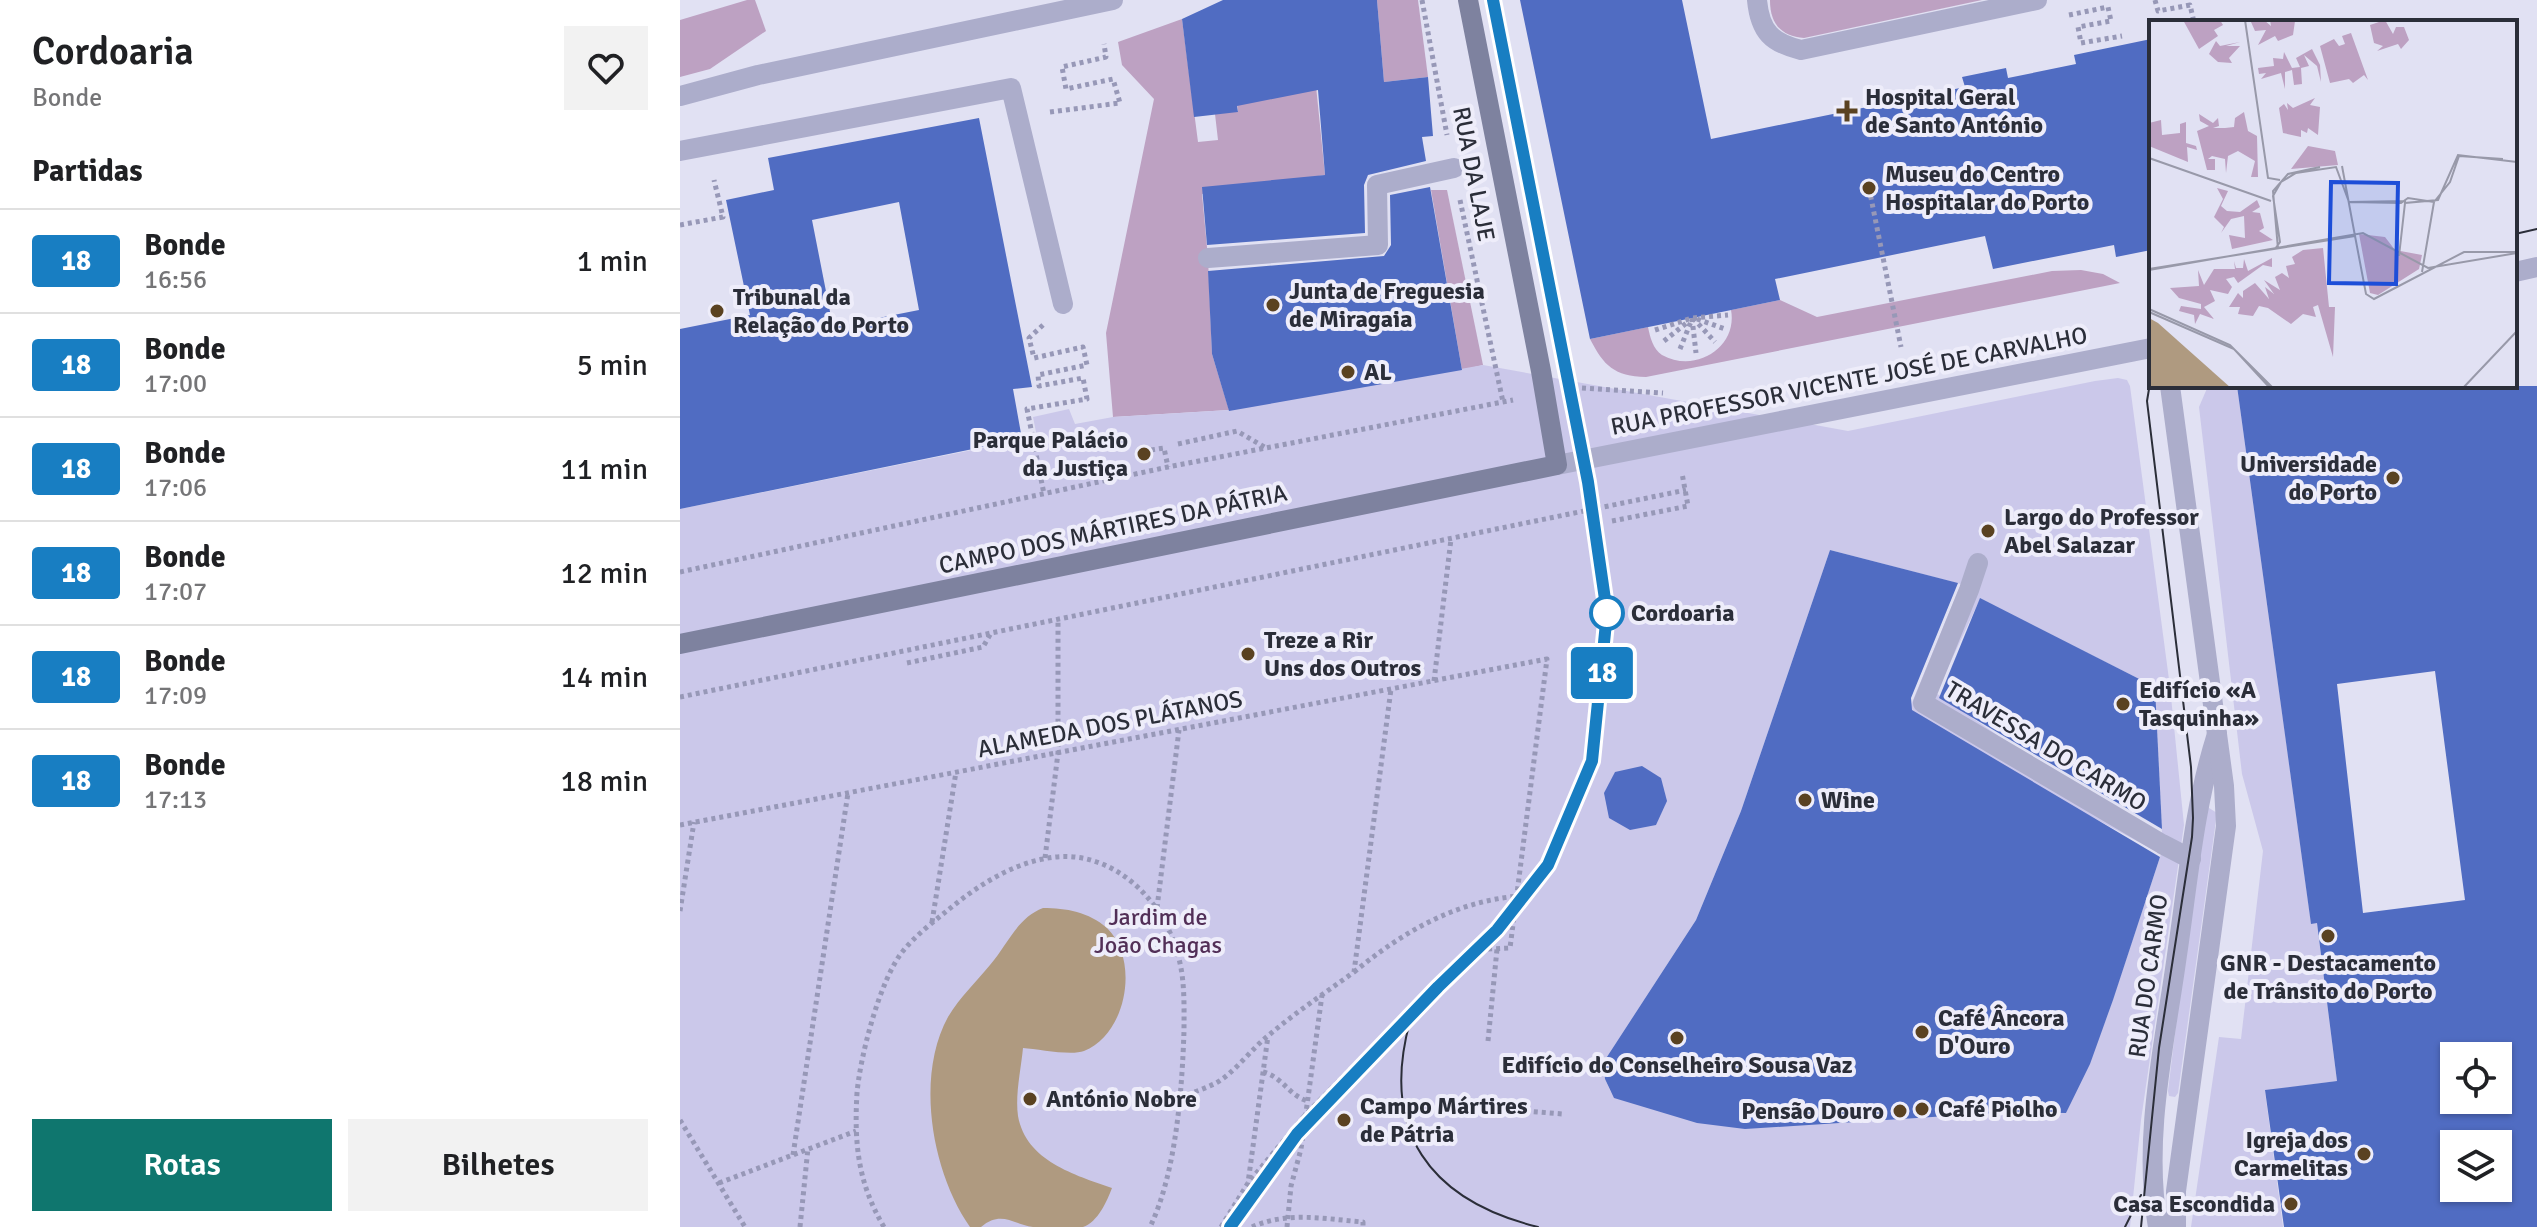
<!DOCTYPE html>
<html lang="pt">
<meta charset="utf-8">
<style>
body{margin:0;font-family:Signika,sans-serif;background:#f2f2f2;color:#202124;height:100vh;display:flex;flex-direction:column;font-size:30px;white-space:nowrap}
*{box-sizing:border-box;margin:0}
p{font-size:26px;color:#757577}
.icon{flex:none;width:44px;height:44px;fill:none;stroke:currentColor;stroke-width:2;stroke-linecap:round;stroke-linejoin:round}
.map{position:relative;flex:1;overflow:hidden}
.drawer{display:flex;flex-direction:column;background:#fff;width:680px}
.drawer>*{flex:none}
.badge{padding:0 16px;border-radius:6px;font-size:28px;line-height:52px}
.controls{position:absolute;left:1760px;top:1042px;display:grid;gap:16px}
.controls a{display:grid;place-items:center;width:72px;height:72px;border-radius:0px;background:#fff;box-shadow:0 2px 6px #0004;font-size:40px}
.map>.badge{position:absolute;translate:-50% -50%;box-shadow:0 0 0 4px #fff}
h2{padding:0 32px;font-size:30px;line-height:72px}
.round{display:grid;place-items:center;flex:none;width:84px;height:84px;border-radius:0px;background:#f2f2f2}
.overview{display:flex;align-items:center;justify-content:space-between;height:136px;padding:0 32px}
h1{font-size:38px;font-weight:600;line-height:60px}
.action{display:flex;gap:16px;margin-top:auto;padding:16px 32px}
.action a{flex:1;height:92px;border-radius:0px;background:#0f766e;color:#fff;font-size:32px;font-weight:600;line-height:92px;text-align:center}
.action a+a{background:#f2f2f2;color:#202124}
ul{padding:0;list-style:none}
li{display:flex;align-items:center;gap:24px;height:104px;padding:0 32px;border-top:2px solid #e0e0e0}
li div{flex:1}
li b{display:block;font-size:30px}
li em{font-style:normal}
li .badge{min-width:88px;font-weight:700;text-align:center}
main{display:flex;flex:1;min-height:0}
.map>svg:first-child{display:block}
.green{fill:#bda1c2}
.plaza{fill:#cbc8ea;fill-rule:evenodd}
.water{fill:#af9a80}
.building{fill:#506cc2;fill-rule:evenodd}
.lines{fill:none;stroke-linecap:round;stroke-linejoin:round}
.path{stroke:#9798b7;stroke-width:5;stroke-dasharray:4 4;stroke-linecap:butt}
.service{stroke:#acadcb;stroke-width:20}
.pedestrian{stroke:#acadcb;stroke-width:20}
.minor{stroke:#acadcb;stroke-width:20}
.tertiary{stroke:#acadcb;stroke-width:20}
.secondary{stroke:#7e829f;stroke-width:20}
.tram{stroke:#2b2e39;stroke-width:2}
.line-casing{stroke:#fff;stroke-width:18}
.line{stroke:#187ec2;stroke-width:12}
.poi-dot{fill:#5a4221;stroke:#eeedfa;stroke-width:3}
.stop-dot{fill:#fff;stroke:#187ec2;stroke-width:4}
.labels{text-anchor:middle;stroke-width:8;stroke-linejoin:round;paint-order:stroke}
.poi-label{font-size:24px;font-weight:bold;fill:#2b2e39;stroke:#eeedfa;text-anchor:start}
.street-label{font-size:24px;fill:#2b2e39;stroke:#eeedfa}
.stop-label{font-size:24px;font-weight:bold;fill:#2b2e39;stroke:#eeedfa;text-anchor:start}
.park-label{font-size:24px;fill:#522f57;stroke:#eeedfa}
.inset-road{fill:none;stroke:#9899a9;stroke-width:2}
.view{fill:#1d4ed8;fill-opacity:0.15;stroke:#1d4ed8;stroke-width:4}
.inset-edge{fill:none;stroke:#2b2e39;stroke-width:4}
</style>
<main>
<section class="drawer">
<div class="overview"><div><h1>Cordoaria</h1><p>Bonde</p></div><a class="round"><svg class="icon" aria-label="heart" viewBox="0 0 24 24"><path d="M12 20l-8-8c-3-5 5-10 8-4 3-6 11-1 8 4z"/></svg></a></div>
<h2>Partidas</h2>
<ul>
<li><span class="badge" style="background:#187ec2;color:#fff">18</span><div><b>Bonde</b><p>16:56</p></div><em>1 min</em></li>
<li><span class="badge" style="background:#187ec2;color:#fff">18</span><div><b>Bonde</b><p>17:00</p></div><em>5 min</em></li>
<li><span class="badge" style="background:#187ec2;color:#fff">18</span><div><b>Bonde</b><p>17:06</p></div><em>11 min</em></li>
<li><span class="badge" style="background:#187ec2;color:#fff">18</span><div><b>Bonde</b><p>17:07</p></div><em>12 min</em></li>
<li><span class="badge" style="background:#187ec2;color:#fff">18</span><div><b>Bonde</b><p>17:09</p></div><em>14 min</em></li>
<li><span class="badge" style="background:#187ec2;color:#fff">18</span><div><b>Bonde</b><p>17:13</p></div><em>18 min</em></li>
</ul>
<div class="action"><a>Rotas</a><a>Bilhetes</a></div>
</section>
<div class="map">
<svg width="1857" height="1227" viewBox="0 0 1857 1227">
<rect width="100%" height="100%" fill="#e1e1f3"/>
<g class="green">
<path d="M 67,0 L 75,0 L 86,31 L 30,69 L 0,77 L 0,20 Z"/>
<path d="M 697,0 L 738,0 L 748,77 L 704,82 Z"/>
<path d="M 1090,0 L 1302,0 L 1124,38 C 1101,36 1090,24 1090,0 Z"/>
<path d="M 502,19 L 518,142 L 538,140 L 535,114 L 558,111 L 553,76 L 635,76 L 645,175 L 522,194 L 528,258 L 532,354 L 549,410 L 433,417 L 426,333 L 474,99 L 442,65 L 438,42 Z"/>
<path d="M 751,190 L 767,190 L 803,365 L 782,370 Z"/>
<path d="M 1401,270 L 1423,274 L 1440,283 L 966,377 C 934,376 924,366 910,339 L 968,327 C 970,337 973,349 982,355 C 1016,374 1058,347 1051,310 L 1100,300 L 1137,317 L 1372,271 Z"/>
</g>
<g class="plaza">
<path d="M 803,365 L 1168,431 L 1415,381 L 1438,378 L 1447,380 L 1450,386 L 1490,687 L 1504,825 L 1461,1120 L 1450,1227 L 0,1227 L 0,509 L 357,437 L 353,417 L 389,409 L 395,424 L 433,417 L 549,410 ZM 1150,550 L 1281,584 L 1226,717 L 1481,854 L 1427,1017 L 1386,1113 L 1329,1112 L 1136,1123 L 931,1092 L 925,1079 L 923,1063 L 1016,920 L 1061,811 ZM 1300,599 L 1475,687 L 1482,834 L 1339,750 L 1256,693 Z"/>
<path d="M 1528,386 L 1557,386 L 1631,923 L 1637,923 L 1657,1081 L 1585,1091 L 1603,1227 L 1511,1227 L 1539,1037 L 1561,1039 L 1583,851 L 1562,774 L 1519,407 Z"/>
<path d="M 1529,808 L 1537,813 L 1498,1093 L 1495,1097 L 1489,1096 L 1488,1091 L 1522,810 Z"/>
</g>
<path class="water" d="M 363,908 C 386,908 409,912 427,928 C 460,960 447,1034 404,1051 C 391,1056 358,1049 343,1048 C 341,1069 335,1095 338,1116 C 346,1161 395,1175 432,1188 C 427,1201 418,1222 403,1227 C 396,1227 385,1227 378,1227 C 370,1227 361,1227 353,1227 C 333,1224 321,1210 301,1227 L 290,1227 C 252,1173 235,1077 268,1017 C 280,997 296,982 310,965 C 328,944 337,918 363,908 Z"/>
<g class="building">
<path d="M 543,0 L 697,0 L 704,82 L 748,77 L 753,136 L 742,137 L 746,161 L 688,175 L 684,185 L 685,233 L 527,245 L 522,187 L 645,175 L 638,90 L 557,106 L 558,112 L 514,117 L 502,19 Z"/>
<path d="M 840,0 L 1002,0 L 1031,139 L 1285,87 L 1282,77 L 1326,68 L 1328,78 L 1396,64 L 1394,55 L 1471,39 L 1471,250 L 1436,257 L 1434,245 L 1313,269 L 1305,236 L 1095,279 L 1100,300 L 910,339 Z"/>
<path d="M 299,118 L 352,387 L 333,389 L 342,439 L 0,509 L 0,329 L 70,315 L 46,200 L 94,190 L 88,158 ZM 219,202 L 239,310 L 153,327 L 132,220 Z"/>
<path d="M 750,187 L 782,370 L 549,411 L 532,354 L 528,271 L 704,256 L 711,245 L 710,195 Z"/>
<path d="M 1557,386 L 1857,386 L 1857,1227 L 1604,1227 L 1585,1090 L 1657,1081 L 1637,923 L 1631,924 ZM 1755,671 L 1785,900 L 1683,913 L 1657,684 ZM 1774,1056 L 1818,1056 L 1818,1100 L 1774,1100 ZM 1774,1144 L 1818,1144 L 1818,1188 L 1774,1188 Z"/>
<path d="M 1150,550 L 1278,583 L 1231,698 L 1232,710 L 1480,857 L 1433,1000 L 1410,1064 L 1386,1113 L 1329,1112 L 1065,1129 L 1017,1123 L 934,1098 L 925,1079 L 923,1063 L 1016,920 L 1061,811 Z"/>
<path d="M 1300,598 L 1475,687 L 1482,829 L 1259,698 Z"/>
<path d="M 962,766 L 981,778 L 987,801 L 976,825 L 950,830 L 929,818 L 924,793 L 935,772 Z"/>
</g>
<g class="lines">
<g class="path">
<path d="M 742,0 L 767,135"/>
<path d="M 1475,0 L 1478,11 L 1510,5 L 1514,22"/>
<path d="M 1389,15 L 1428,7 L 1431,21 L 1398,27 L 1401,43 L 1442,36"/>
<path d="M 370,112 L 440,103 L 433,79 L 386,89 L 382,67 L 426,57 L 424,44"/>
<path d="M 1189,188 L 1221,347"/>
<path d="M 780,200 L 823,402"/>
<path d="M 0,225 L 43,217 L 34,180"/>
<path d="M 1012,318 L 1016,353"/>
<path d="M 1013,318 L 1035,342"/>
<path d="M 1017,319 L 1045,329"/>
<path d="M 363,325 L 349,338 L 354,358 L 403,347 L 407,365 L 358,375 L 359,386 L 403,378 L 407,399 L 347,409 L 364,494"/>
<path d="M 975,330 L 1012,318 L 1048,315"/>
<path d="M 984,341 L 1009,321"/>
<path d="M 1000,349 L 1012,319"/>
<path d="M 902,388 L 983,393"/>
<path d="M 498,444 L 557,431 L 586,448"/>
<path d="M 471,450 L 484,448 L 488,467"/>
<path d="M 932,521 L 1008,506 L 1002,473"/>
<path d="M 0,572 L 488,467 L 833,400"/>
<path d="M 227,663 L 303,647 L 311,633"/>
<path d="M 754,681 L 771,539"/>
<path d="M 0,697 L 1006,490"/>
<path d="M 0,825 L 867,659 L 830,948 L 789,950 L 626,1114 L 568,1183"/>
<path d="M 365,858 L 378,753 L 378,620"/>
<path d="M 477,908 L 499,730"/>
<path d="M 0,911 L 14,822"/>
<path d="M 252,922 L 276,772"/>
<path d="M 674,972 C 723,932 774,902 838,896"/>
<path d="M 808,1041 L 817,949"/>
<path d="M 583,1072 C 603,1077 609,1096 628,1101"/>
<path d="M 364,1104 C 418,1107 484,1108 534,1084 C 553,1075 572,1048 589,1035 C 616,1012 645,993 674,972 L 711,689"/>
<path d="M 782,1106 L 883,1114"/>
<path d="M 0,1120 L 65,1227"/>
<path d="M 113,1155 L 168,793"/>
<path d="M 39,1183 L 176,1131"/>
<path d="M 120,1227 L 128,1148"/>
<path d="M 204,1227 C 178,1183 174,1144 177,1093 C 180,1057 200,979 223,951 C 236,935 253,922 268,910 C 296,887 328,866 363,859 C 429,844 485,899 499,959 C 505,982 504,1008 504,1031 C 502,1091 496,1173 470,1227"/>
<path d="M 541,1227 L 568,1183 L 588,1036"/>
<path d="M 572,1227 C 608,1211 645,1219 683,1222 L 683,1227"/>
<path d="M 607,1227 L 611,1186 L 621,1149 L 642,995"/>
</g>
<g class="service">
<path d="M 1077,0 C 1080,32 1092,43 1121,50 L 1357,0"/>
<path d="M 0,151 L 331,88 L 383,304"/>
<path d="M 1478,1227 C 1462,1138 1485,1043 1497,955 C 1508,881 1514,806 1537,734"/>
</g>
<g class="pedestrian">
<path d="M 528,258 L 698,245 L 697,185 L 774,168"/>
<path d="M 1298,563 L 1289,590 L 1243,703 L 1482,844 L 1511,859"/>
</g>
<path class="minor" d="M 0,96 L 78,75 L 433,0"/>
<g class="tertiary">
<path d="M 1835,272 L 1857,267"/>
<path d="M 1490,386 L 1544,786 L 1546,826 L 1496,1191 L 1496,1227"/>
<path d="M 877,465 L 1471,348"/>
</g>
<path class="secondary" d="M 0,644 L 877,465 L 861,371 L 788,0"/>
<g class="tram">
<path d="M 1835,234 L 1857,229"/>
<path d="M 730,1021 C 700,1131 749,1200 858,1227"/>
<path d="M 550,1227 L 575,1189 L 617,1134 L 758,987 L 817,930 L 868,865 L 912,761 L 927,613 L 904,460 L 813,0"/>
<path d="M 1445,1227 L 1461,1195"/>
<path d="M 1461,1227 L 1479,1048 L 1512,837 L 1513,818 L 1511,767 L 1467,401 L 1471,377"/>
</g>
</g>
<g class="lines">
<g class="line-casing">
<path id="line" d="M 550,1227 L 617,1134 L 758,987 L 817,930 L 868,865 L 912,761 L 927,613 L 908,482 L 813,0"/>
</g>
<use href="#line" class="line"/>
</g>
<g class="poi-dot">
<path d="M1163 99h8v8h8v8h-8v8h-8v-8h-8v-8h8z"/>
<circle cx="1189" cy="188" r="8"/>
<circle cx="593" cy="305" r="8"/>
<circle cx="37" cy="311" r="8"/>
<circle cx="668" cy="372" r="8"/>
<circle cx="464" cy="454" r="8"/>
<circle cx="1713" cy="478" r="8"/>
<circle cx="1308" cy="531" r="8"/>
<circle cx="568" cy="654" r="8"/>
<circle cx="1443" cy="704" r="8"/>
<circle cx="1125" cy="800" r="8"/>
<circle cx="1648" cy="936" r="8"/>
<circle cx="1242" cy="1032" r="8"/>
<circle cx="997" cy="1038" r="8"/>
<circle cx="350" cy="1099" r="8"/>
<circle cx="1242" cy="1109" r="8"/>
<circle cx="1220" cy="1111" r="8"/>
<circle cx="664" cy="1120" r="8"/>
<circle cx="1684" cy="1154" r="8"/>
<circle cx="1611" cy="1204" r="8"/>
</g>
<circle class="stop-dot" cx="927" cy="613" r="16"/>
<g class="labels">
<g class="poi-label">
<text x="1185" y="105">Hospital Geral<tspan x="1185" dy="28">de Santo António</tspan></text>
<text x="1205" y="182">Museu do Centro<tspan x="1205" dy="28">Hospitalar do Porto</tspan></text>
<text x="609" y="299">Junta de Freguesia<tspan x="609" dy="28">de Miragaia</tspan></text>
<text x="53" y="305">Tribunal da<tspan x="53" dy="28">Relação do Porto</tspan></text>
<text x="684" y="380">AL</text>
<text x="448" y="448" text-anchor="end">Parque Palácio<tspan x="448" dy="28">da Justiça</tspan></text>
<text x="1697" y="472" text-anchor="end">Universidade<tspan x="1697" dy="28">do Porto</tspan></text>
<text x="1324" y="525">Largo do Professor<tspan x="1324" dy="28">Abel Salazar</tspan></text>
<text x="584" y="648">Treze a Rir<tspan x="584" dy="28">Uns dos Outros</tspan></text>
<text x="1459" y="698">Edifício «A<tspan x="1459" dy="28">Tasquinha»</tspan></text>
<text x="1141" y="808">Wine</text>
<text x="1648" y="971" text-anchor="middle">GNR - Destacamento<tspan x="1648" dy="28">de Trânsito do Porto</tspan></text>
<text x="1258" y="1026">Café Âncora<tspan x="1258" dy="28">D'Ouro</tspan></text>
<text x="997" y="1073" text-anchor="middle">Edifício do Conselheiro Sousa Vaz</text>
<text x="366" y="1107">António Nobre</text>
<text x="680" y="1114">Campo Mártires<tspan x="680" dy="28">de Pátria</tspan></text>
<text x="1258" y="1117">Café Piolho</text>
<text x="1204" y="1119" text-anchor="end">Pensão Douro</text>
<text x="1668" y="1148" text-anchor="end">Igreja dos<tspan x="1668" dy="28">Carmelitas</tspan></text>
<text x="1595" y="1212" text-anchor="end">Casa Escondida</text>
</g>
<g class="street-label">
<text transform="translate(794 174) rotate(79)" y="8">RUA DA LAJE</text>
<text transform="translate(1169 381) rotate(-11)" y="8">RUA PROFESSOR VICENTE JOSÉ DE CARVALHO</text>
<text transform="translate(433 529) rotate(-12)" y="8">CAMPO DOS MÁRTIRES DA PÁTRIA</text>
<text transform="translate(430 724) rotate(-11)" y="8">ALAMEDA DOS PLÁTANOS</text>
<text transform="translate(1366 746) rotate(31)" y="8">TRAVESSA DO CARMO</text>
<text transform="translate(1468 976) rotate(-82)" y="8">RUA DO CARMO</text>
</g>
<g class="stop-label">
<text x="951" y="621">Cordoaria</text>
</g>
<g class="park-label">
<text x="478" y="925">Jardim de<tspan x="478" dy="28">João Chagas</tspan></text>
</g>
</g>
<g transform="translate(1469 20)">
<rect width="368" height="368" fill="#e1e1f3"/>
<path d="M 34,0 L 71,0 L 74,5 L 65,10 L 69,16 L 50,29 ZM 115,0 L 122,6 L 121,0 L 146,1 L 144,15 L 129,21 L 126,16 L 109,25 L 117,10 L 106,11 L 102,2 ZM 236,0 L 244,14 L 247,7 L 255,7 L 260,20 L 252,29 L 249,24 L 228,31 L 234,26 L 225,23 L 221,5 ZM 202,13 L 219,60 L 215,55 L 204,63 L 200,59 L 181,63 L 171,26 L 185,19 L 190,26 L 196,24 L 193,16 ZM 67,21 L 71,26 L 91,22 L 77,26 L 91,26 L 80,38 L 83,43 L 69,42 L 60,34 ZM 163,29 L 171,45 L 172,62 L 168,46 L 155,35 L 160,46 L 152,48 L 153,64 L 145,65 L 143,50 L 136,52 L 136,69 L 132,53 L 112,59 L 117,53 L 110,54 L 109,48 L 125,46 L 124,38 L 134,39 L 135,32 L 143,48 L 151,47 L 147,38 ZM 166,78 L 161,85 L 171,87 L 169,115 L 159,108 L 158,113 L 152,110 L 152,117 L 134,113 L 130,88 L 135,84 L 139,90 L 138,83 L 144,88 ZM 95,92 L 99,111 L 108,116 L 109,157 L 102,157 L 106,141 L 89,131 L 79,136 L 77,153 L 76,139 L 63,136 L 59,139 L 66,139 L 66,150 L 58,150 L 48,111 L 60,106 L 51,101 L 50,94 L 64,103 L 69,98 L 70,106 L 64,108 L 76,108 L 85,107 L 86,98 ZM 12,100 L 13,115 L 31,113 L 31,104 L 37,102 L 37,123 L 47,126 L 48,130 L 38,127 L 39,142 L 0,126 L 0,103 ZM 159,126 L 186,131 L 189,145 L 142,149 ZM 68,168 L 79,171 L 72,186 L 78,191 L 91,192 L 108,180 L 111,187 L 103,192 L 111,193 L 115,208 L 110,211 L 124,220 L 83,229 L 80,215 L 96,218 L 95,196 L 82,199 L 72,213 L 75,207 L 65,197 L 74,179 ZM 210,214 L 236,217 L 246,230 L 273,235 L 270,249 L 229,275 L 221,273 ZM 174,228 L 180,287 L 186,287 L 184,337 L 169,285 L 164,287 L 167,297 L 154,294 L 142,304 L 119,288 L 110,286 L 104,296 L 89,294 L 91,287 L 80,287 L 89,273 L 94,278 L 94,271 L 106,263 L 120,279 L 116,267 L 125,274 L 115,260 L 131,270 L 126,257 L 133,253 L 140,258 L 137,246 L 146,244 L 143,237 L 154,230 ZM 123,238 L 123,247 L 114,245 L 89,263 L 85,257 L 77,259 L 83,267 L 79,274 L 61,270 L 66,281 L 55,287 L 65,299 L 51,294 L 46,304 L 45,295 L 30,291 L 32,286 L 52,289 L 52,284 L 30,278 L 21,268 L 50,266 L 49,250 L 55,265 L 65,249 L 86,249 L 85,241 L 87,248 L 94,248 L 95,239 L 99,251 Z" fill="#bda1c2"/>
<path d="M 0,298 L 9,303 L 82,368 L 0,368 Z" fill="#af9a80"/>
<path class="inset-road" d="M 96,0 L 119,158 L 131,160M 0,138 L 122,181M 193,146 L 206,216M 200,182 L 252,183 L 259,178 L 285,182M 285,182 L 301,162 L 310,136 L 354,139M 126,229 L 131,222 L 124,176 L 132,162 L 147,153 L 187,147 L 200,182 L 257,181M 129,229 L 124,171 L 139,154 L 171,147M 250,236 L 256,183 L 289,180 L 309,135 L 368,142M 0,249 L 206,216 L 217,274 L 225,279 L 315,232 L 368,232M 0,250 L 214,213 L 279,248 L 368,233M 273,252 L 285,182M 0,289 L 81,325 L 124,368M 0,292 L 85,329 L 121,368M 314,368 L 368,311"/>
<path class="view" d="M 182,162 L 249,163 L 247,264 L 180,263 Z"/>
<rect width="368" height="368" class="inset-edge"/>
</g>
</svg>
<div class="controls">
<a><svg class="icon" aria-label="locate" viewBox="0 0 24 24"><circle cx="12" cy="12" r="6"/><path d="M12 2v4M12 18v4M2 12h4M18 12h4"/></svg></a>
<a><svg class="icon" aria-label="layers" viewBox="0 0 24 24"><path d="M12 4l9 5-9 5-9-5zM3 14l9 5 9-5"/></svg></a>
</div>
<b class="badge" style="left:922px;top:673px;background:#187ec2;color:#fff">18</b>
</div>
</main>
